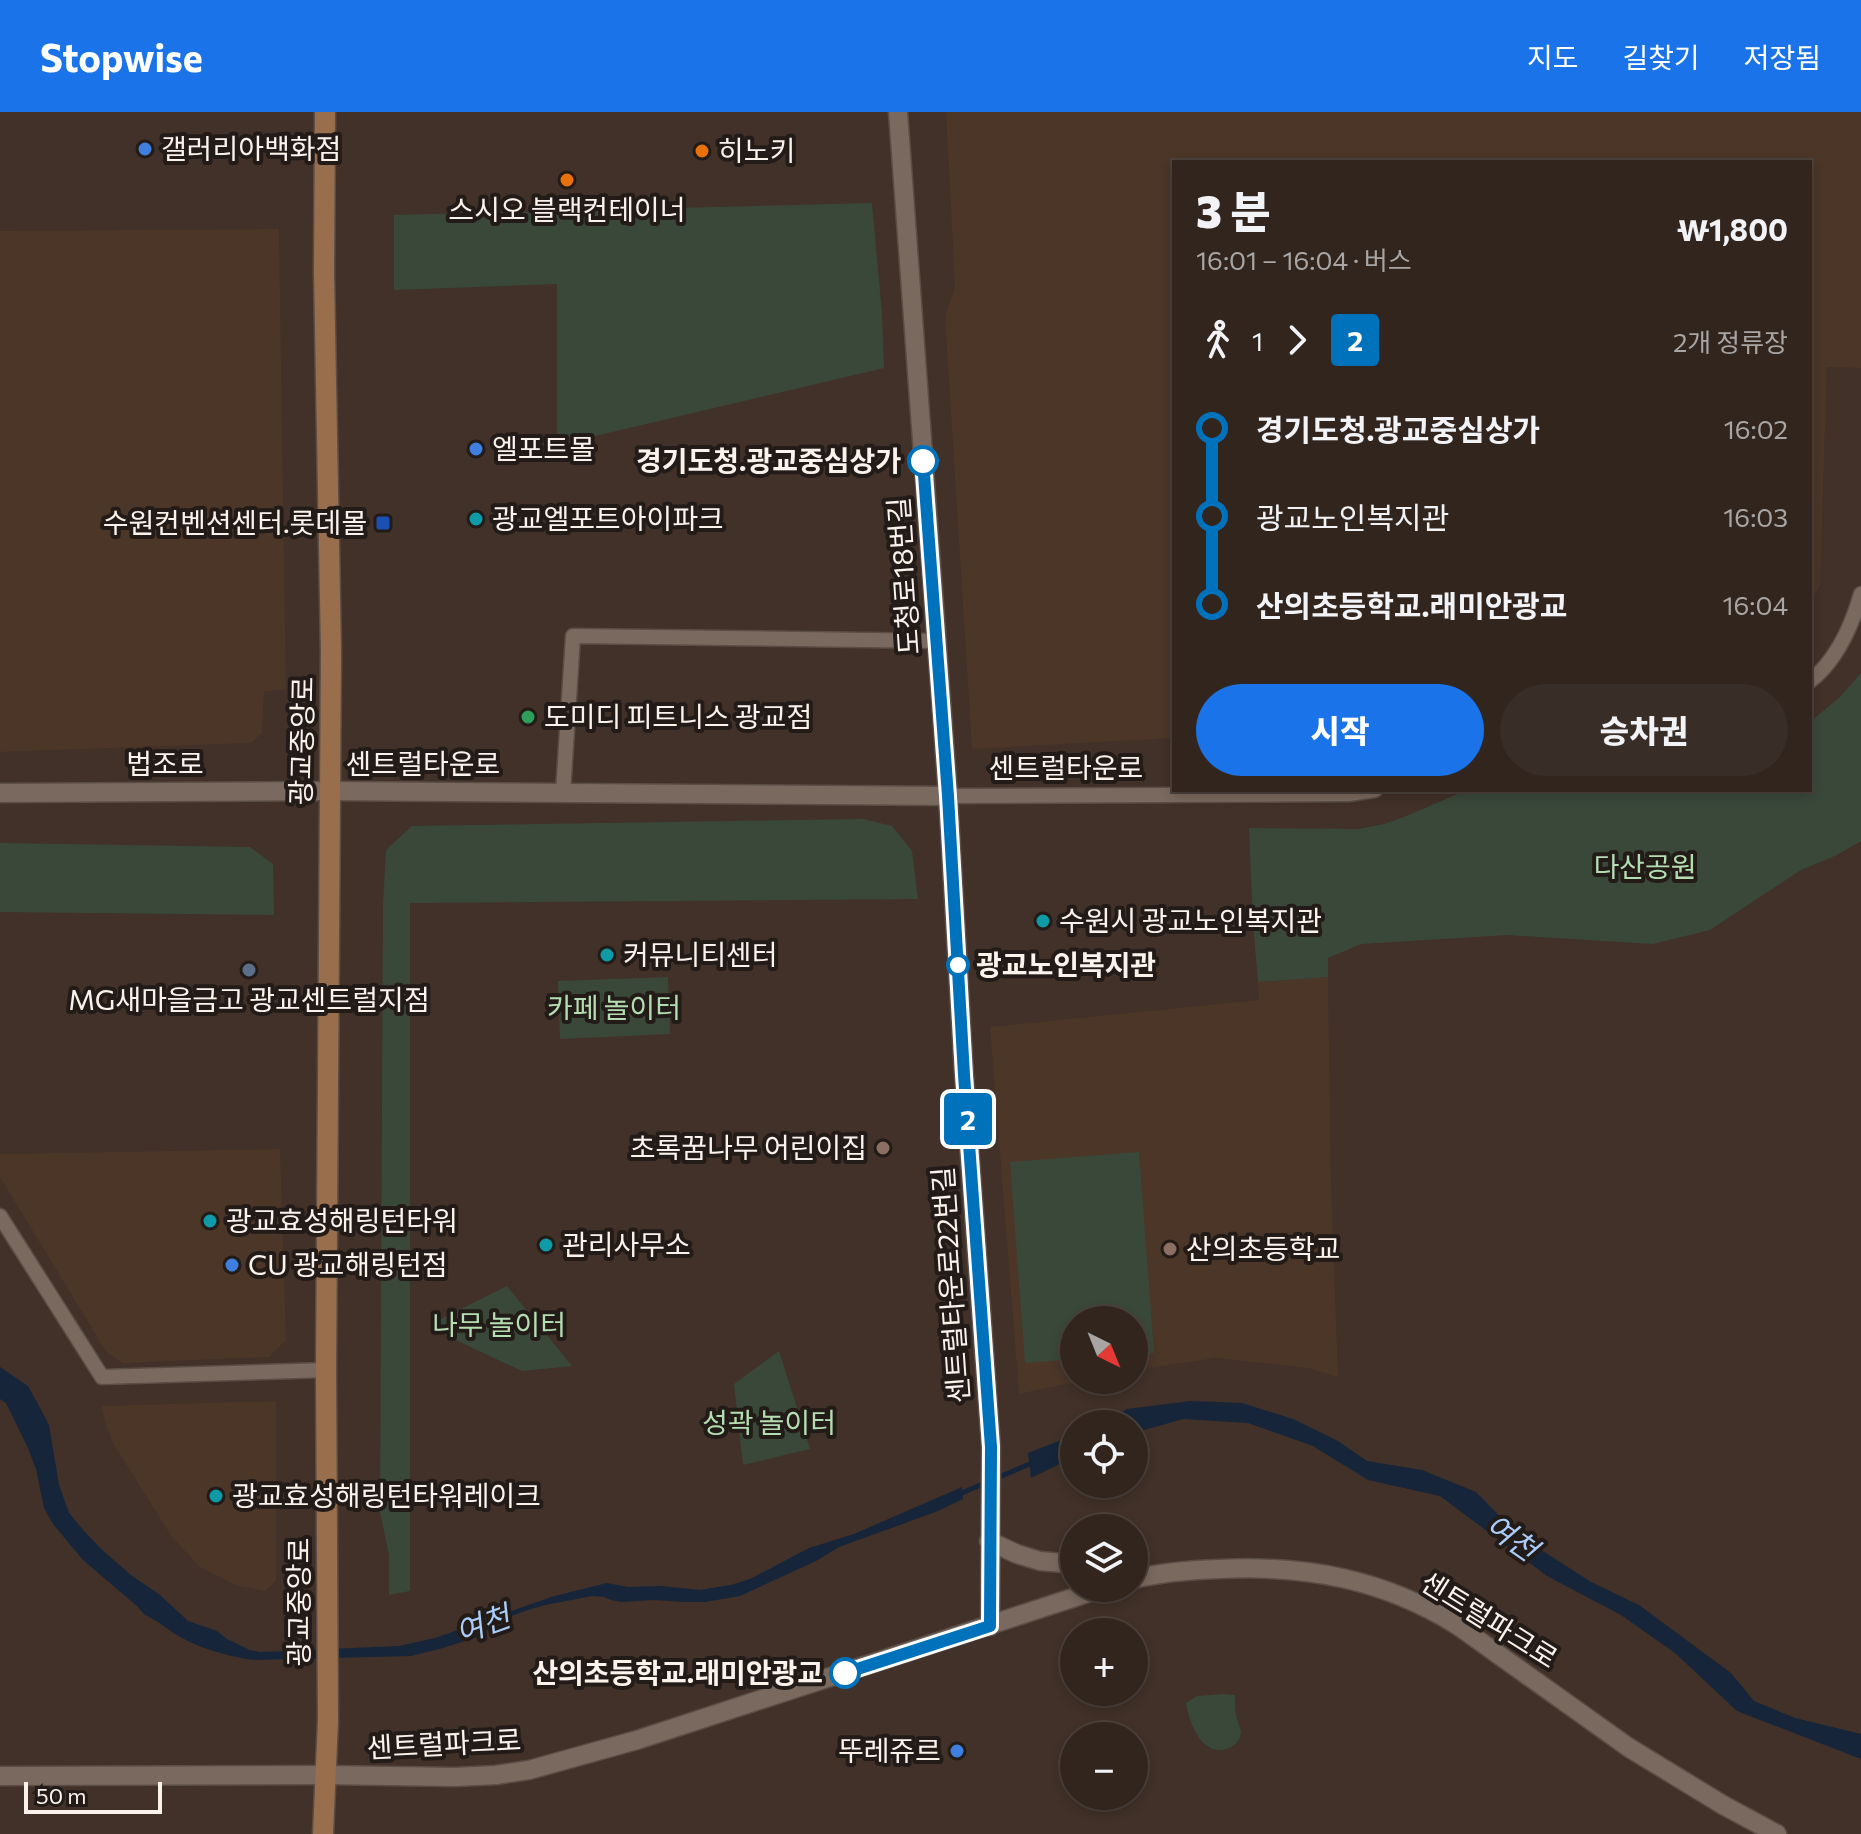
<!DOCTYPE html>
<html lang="ko">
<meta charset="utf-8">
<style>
body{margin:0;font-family:Commissioner,"Noto Sans KR",sans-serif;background:#392d27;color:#f1f3f6;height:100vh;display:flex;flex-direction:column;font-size:30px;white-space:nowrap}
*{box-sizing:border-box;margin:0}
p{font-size:26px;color:#a8a5a4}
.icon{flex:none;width:44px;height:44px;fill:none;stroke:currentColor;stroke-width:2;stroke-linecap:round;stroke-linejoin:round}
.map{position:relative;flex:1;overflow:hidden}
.panel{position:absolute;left:1172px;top:48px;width:640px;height:632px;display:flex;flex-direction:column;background:#31251e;border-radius:0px;box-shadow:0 4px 12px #0003,0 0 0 2px #4c423c}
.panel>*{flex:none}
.badge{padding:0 16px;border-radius:6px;font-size:28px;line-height:52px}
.needle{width:52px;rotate:137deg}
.buttons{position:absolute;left:1060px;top:1194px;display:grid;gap:16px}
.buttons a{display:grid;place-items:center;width:88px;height:88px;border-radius:50%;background:#31251e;box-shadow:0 4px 12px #0003,0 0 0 2px #4c423c;font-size:40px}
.scale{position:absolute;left:24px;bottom:20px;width:138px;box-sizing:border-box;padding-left:8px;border:4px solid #fcf2ec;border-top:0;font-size:22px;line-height:28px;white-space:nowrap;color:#fcf2ec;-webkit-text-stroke:6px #221b17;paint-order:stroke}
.map>.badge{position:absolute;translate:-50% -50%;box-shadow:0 0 0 4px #fff}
.legs{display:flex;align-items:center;gap:12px;height:88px;padding:0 24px;font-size:26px}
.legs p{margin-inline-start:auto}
.head{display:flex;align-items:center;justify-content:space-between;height:136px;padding:0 24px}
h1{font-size:44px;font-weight:800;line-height:60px}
.button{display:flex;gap:16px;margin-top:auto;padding:16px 24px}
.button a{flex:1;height:92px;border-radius:48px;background:#1a73e8;color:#fff;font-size:32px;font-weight:800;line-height:92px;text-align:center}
.button a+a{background:#392d27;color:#f1f3f6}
ul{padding:0 24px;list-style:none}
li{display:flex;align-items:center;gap:28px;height:88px;font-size:30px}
li i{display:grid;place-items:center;width:12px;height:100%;margin:0 10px;background:currentColor}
li i::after{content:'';width:20px;height:20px;margin:-10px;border:6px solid;border-radius:50%;background:#31251e}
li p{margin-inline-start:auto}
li:first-child i{background:linear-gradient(#0000 50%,currentColor 0)}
li:last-child i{background:linear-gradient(currentColor 50%,#0000 0)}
header{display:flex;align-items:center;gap:48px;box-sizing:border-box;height:112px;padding:0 40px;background:#1a73e8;color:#fff}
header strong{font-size:38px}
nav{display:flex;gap:44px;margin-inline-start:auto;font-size:28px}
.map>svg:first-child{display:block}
.built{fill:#4b3628}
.green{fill:#3a483a}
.water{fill:#162539}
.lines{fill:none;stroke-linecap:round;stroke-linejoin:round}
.stream{stroke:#162539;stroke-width:5}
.minor-casing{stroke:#5a4d45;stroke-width:17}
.tertiary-casing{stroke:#5a4d45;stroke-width:21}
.secondary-casing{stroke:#5a4d45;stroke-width:23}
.minor{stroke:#7a695e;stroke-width:14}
.tertiary{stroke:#7a695e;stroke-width:18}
.secondary{stroke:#986e4d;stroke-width:20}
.line-1-casing{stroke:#fff;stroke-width:18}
.line-1{stroke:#0072bc;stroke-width:12}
.shop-dot{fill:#3f7fe0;stroke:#221b17;stroke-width:3}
.food-dot{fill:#e8710a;stroke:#221b17;stroke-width:3}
.stop-1-dot{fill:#fff;stroke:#0072bc;stroke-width:4}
.culture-dot{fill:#0f9aa8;stroke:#221b17;stroke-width:3}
.transit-dot{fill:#1a4fb4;stroke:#221b17;stroke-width:3}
.leisure-dot{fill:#2e9e5b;stroke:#221b17;stroke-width:3}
.service-dot{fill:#5c6f8a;stroke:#221b17;stroke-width:3}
.education-dot{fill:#8d6e63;stroke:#221b17;stroke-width:3}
.labels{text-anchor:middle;stroke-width:8;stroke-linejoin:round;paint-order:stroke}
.poi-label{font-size:28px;fill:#fcf2ec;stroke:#221b17;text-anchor:start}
.stop-label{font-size:28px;font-weight:bold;fill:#fcf2ec;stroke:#221b17;text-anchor:end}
.street-label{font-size:28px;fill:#fcf2ec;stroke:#221b17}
.park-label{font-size:28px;fill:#b4ddb2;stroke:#221b17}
.water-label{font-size:30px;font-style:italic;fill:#a9ccf8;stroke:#221b17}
</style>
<header>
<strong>Stopwise</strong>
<nav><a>지도</a><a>길찾기</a><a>저장됨</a></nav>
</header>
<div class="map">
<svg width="1861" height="1722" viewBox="0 0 1861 1722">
<rect width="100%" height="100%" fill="#413128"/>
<g class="built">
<path d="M 946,0 L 1861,0 L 1861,256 L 1827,255 L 1820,474 L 1810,489 L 1810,50 L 1174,50 L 1174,626 L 972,637 L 945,204 L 955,176 Z"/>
<path d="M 279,117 L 286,578 L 264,579 L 262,621 L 251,631 L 0,640 L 0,119 Z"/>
<path d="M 1328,865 L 1331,1066 L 1338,1265 L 1308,1256 L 1216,1246 L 1134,1258 L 1134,1208 L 1074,1208 L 1074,1268 L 1085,1268 L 1019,1282 L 990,915 L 1259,888 L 1258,870 Z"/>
<path d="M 280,1037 L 286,1228 L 269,1245 L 123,1251 L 107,1241 L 0,1065 L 0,1042 Z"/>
<path d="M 276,1289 L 276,1469 L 265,1479 L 238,1474 L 200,1455 L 172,1425 L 114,1333 L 105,1311 L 102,1294 Z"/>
</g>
<g class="green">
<path d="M 872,91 L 882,202 L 884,256 L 557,333 L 557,172 L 394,178 L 394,103 Z"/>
<path d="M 1861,561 L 1861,729 L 1837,743 L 1801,758 L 1710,818 L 1653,832 L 1507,823 L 1361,832 L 1328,846 L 1328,865 L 1258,870 L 1253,811 L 1249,716 L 1359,717 L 1384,712 L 1404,705 L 1467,678 L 1810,678 L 1810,610 L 1840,585 Z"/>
<path d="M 863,707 L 892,714 L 912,739 L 918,787 L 410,791 L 410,1479 L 389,1483 L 389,1443 L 380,1400 L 383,791 L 386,738 L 412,714 Z"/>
<path d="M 0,731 L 250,735 L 273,752 L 274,803 L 0,800 Z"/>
<path d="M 668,865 L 670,922 L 560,927 L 558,869 Z"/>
<path d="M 1139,1040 L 1154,1241 L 1134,1243 L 1134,1208 L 1074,1208 L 1074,1247 L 1025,1251 L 1010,1050 Z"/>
<path d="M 507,1174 L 572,1254 L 522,1259 L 445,1223 L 437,1209 Z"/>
<path d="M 779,1239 L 810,1337 L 743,1353 L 734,1272 Z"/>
<path d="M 1224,1582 L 1235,1583 C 1235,1590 1235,1596 1236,1603 C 1237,1609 1241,1616 1241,1621 C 1240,1628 1235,1634 1229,1636 C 1202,1647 1189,1610 1186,1591 L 1197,1584 Z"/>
</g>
<g class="water">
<path d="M 0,1255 L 28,1274 L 39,1294 L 49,1313 L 59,1373 L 69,1401 L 84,1419 L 101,1437 L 131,1463 L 160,1483 L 188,1509 L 217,1519 L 227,1527 L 250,1538 L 260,1540 L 399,1534 L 435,1526 L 551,1485 L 607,1471 L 628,1475 L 661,1474 L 700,1478 L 731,1473 L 750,1467 L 809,1436 L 854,1422 L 962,1375 L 963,1387 L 938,1399 L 839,1435 L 816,1449 L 740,1484 L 705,1490 L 684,1490 L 654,1488 L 621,1490 L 611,1488 L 604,1485 L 592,1484 L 545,1493 L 528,1498 L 506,1506 L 477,1525 L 443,1536 L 411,1544 L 254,1548 C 235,1546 203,1537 186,1528 C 176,1523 167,1516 158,1510 C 150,1505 144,1504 138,1495 L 83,1448 L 53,1412 L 44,1396 L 36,1357 L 28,1336 L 6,1291 L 0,1287 Z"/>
<path d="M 1191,1289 L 1242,1291 L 1293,1307 L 1338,1329 L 1367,1349 L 1422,1358 L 1476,1380 L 1518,1423 L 1591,1470 L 1639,1493 L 1731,1561 L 1754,1589 L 1795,1606 L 1861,1622 L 1861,1647 L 1737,1599 L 1675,1541 L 1621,1503 L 1547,1464 L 1440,1384 L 1368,1368 L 1313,1334 L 1248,1311 L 1183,1307 L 1134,1321 L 1134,1312 L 1100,1312 L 1127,1297 Z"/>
<path d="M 1074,1323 L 1074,1345 L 1031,1366 L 1028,1341 Z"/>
</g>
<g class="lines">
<path class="stream" d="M 957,1383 L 1032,1351"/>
<g class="minor-casing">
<g id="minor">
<path d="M 1810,569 C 1837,548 1852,513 1861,482"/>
<path d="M 563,681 L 573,524 L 937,529"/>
<path d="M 948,684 L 1349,682 L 1375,678"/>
<path d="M 0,1104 L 102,1265 L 326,1258"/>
</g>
</g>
<g class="tertiary-casing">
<g id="tertiary">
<path d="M 898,0 L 948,684 L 964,963 L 991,1335 L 990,1514"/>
<path d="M 0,681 L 329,679 L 948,684"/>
<path d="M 989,1429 L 1017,1442 L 1040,1449 L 1074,1452"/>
<path d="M 1134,1467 C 1162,1460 1191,1458 1220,1457 C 1306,1453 1383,1467 1457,1513 L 1628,1635 L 1723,1693 L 1777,1722"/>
<path d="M 0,1664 L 324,1663 L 455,1665 L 496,1663 L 529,1658 L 637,1628 L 1103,1476"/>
</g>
</g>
<g class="secondary-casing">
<path id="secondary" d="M 323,1722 L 328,1608 L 326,1258 L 331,540 L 324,161 L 325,0"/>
</g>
<use href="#minor" class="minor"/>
<use href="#tertiary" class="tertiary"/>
<use href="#secondary" class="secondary"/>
</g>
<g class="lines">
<g class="line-1-casing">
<path id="line-1" d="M 845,1561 L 990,1514 L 991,1335 L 964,963 L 948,684 L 923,349"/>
</g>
<use href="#line-1" class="line-1"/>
</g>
<g class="shop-dot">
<circle cx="145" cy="37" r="8"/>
<circle cx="476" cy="337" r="8"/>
<circle cx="232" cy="1153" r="8"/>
<circle cx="957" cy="1639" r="8"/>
</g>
<g class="food-dot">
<circle cx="702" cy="39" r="8"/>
<circle cx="567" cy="68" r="8"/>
</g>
<g class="stop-1-dot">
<circle cx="923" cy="349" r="14"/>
<circle cx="958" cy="853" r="10"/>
<circle cx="845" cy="1561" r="14"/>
</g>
<g class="culture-dot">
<circle cx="476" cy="407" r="8"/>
<circle cx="1043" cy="809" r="8"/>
<circle cx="607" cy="843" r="8"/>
<circle cx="210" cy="1109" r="8"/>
<circle cx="546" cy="1133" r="8"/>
<circle cx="216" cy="1384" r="8"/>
</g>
<rect class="transit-dot" x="375" y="403" width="16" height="16" rx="4"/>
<circle class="leisure-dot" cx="528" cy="605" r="8"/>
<circle class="service-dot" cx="249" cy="858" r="8"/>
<g class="education-dot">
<circle cx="883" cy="1036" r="8"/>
<circle cx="1170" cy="1137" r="8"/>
</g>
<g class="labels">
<g class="poi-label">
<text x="161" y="47">갤러리아백화점</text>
<text x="718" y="49">히노키</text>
<text x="567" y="108" text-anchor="middle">스시오 블랙컨테이너</text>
<text x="492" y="347">엘포트몰</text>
<text x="492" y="417">광교엘포트아이파크</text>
<text x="367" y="421" text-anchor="end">수원컨벤션센터.롯데몰</text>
<text x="544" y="615">도미디 피트니스 광교점</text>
<text x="1059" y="819">수원시 광교노인복지관</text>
<text x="623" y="853">커뮤니티센터</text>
<text x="249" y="898" text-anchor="middle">MG새마을금고 광교센트럴지점</text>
<text x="867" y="1046" text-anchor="end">초록꿈나무 어린이집</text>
<text x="226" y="1119">광교효성해링턴타워</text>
<text x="562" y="1143">관리사무소</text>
<text x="1186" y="1147">산의초등학교</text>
<text x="248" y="1163">CU 광교해링턴점</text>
<text x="232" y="1394">광교효성해링턴타워레이크</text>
<text x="941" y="1649" text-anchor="end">뚜레쥬르</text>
</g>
<g class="stop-label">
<text x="901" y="359">경기도청.광교중심상가</text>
<text x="976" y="863" text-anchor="start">광교노인복지관</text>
<text x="823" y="1571">산의초등학교.래미안광교</text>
</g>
<g class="street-label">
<text transform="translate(904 464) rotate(-94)" y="10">도청로18번길</text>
<text transform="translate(302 629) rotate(-89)" y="10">광교중앙로</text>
<text x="165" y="662">법조로</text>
<text x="423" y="662">센트럴타운로</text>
<text x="1066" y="666">센트럴타운로</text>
<text transform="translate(951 1173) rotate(-94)" y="10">센트럴타운로22번길</text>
<text transform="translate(299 1490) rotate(-90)" y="10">광교중앙로</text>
<text transform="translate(1489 1508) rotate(32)" y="10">센트럴파크로</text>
<text transform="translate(444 1632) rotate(-3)" y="10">센트럴파크로</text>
</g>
<g class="park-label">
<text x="1645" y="765">다산공원</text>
<text x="614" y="906">카페 놀이터</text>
<text x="499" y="1223">나무 놀이터</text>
<text x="769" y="1321">성곽 놀이터</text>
</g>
<g class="water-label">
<text transform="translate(1511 1426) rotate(35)" y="10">여천</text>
<text transform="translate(483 1513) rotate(-20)" y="10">여천</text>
</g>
</g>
</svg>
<div class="buttons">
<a><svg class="needle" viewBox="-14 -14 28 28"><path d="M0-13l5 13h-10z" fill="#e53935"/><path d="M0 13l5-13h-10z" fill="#a8a5a4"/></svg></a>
<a><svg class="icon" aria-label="locate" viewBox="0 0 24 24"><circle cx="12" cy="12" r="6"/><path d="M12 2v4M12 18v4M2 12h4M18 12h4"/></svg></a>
<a><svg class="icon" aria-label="layers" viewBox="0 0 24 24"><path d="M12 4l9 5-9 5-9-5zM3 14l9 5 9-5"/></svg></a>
<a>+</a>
<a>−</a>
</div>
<div class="scale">50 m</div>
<b class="badge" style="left:968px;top:1007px;background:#0072bc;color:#fff">2</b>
<section class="panel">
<div class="head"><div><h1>3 분</h1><p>16:01 – 16:04 · 버스</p></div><b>₩1,800</b></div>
<div class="legs"><svg class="icon" aria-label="walk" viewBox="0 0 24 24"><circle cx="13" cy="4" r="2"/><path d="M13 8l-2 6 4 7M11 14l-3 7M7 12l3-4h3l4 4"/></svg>1<svg class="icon" aria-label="forward" viewBox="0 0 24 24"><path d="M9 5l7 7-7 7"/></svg><b class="badge" style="background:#0072bc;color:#fff">2</b><p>2개 정류장</p></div>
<ul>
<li><i style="color:#0072bc"></i><b>경기도청.광교중심상가</b><p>16:02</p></li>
<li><i style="color:#0072bc"></i><span>광교노인복지관</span><p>16:03</p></li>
<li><i style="color:#0072bc"></i><b>산의초등학교.래미안광교</b><p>16:04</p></li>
</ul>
<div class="button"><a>시작</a><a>승차권</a></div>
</section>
</div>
